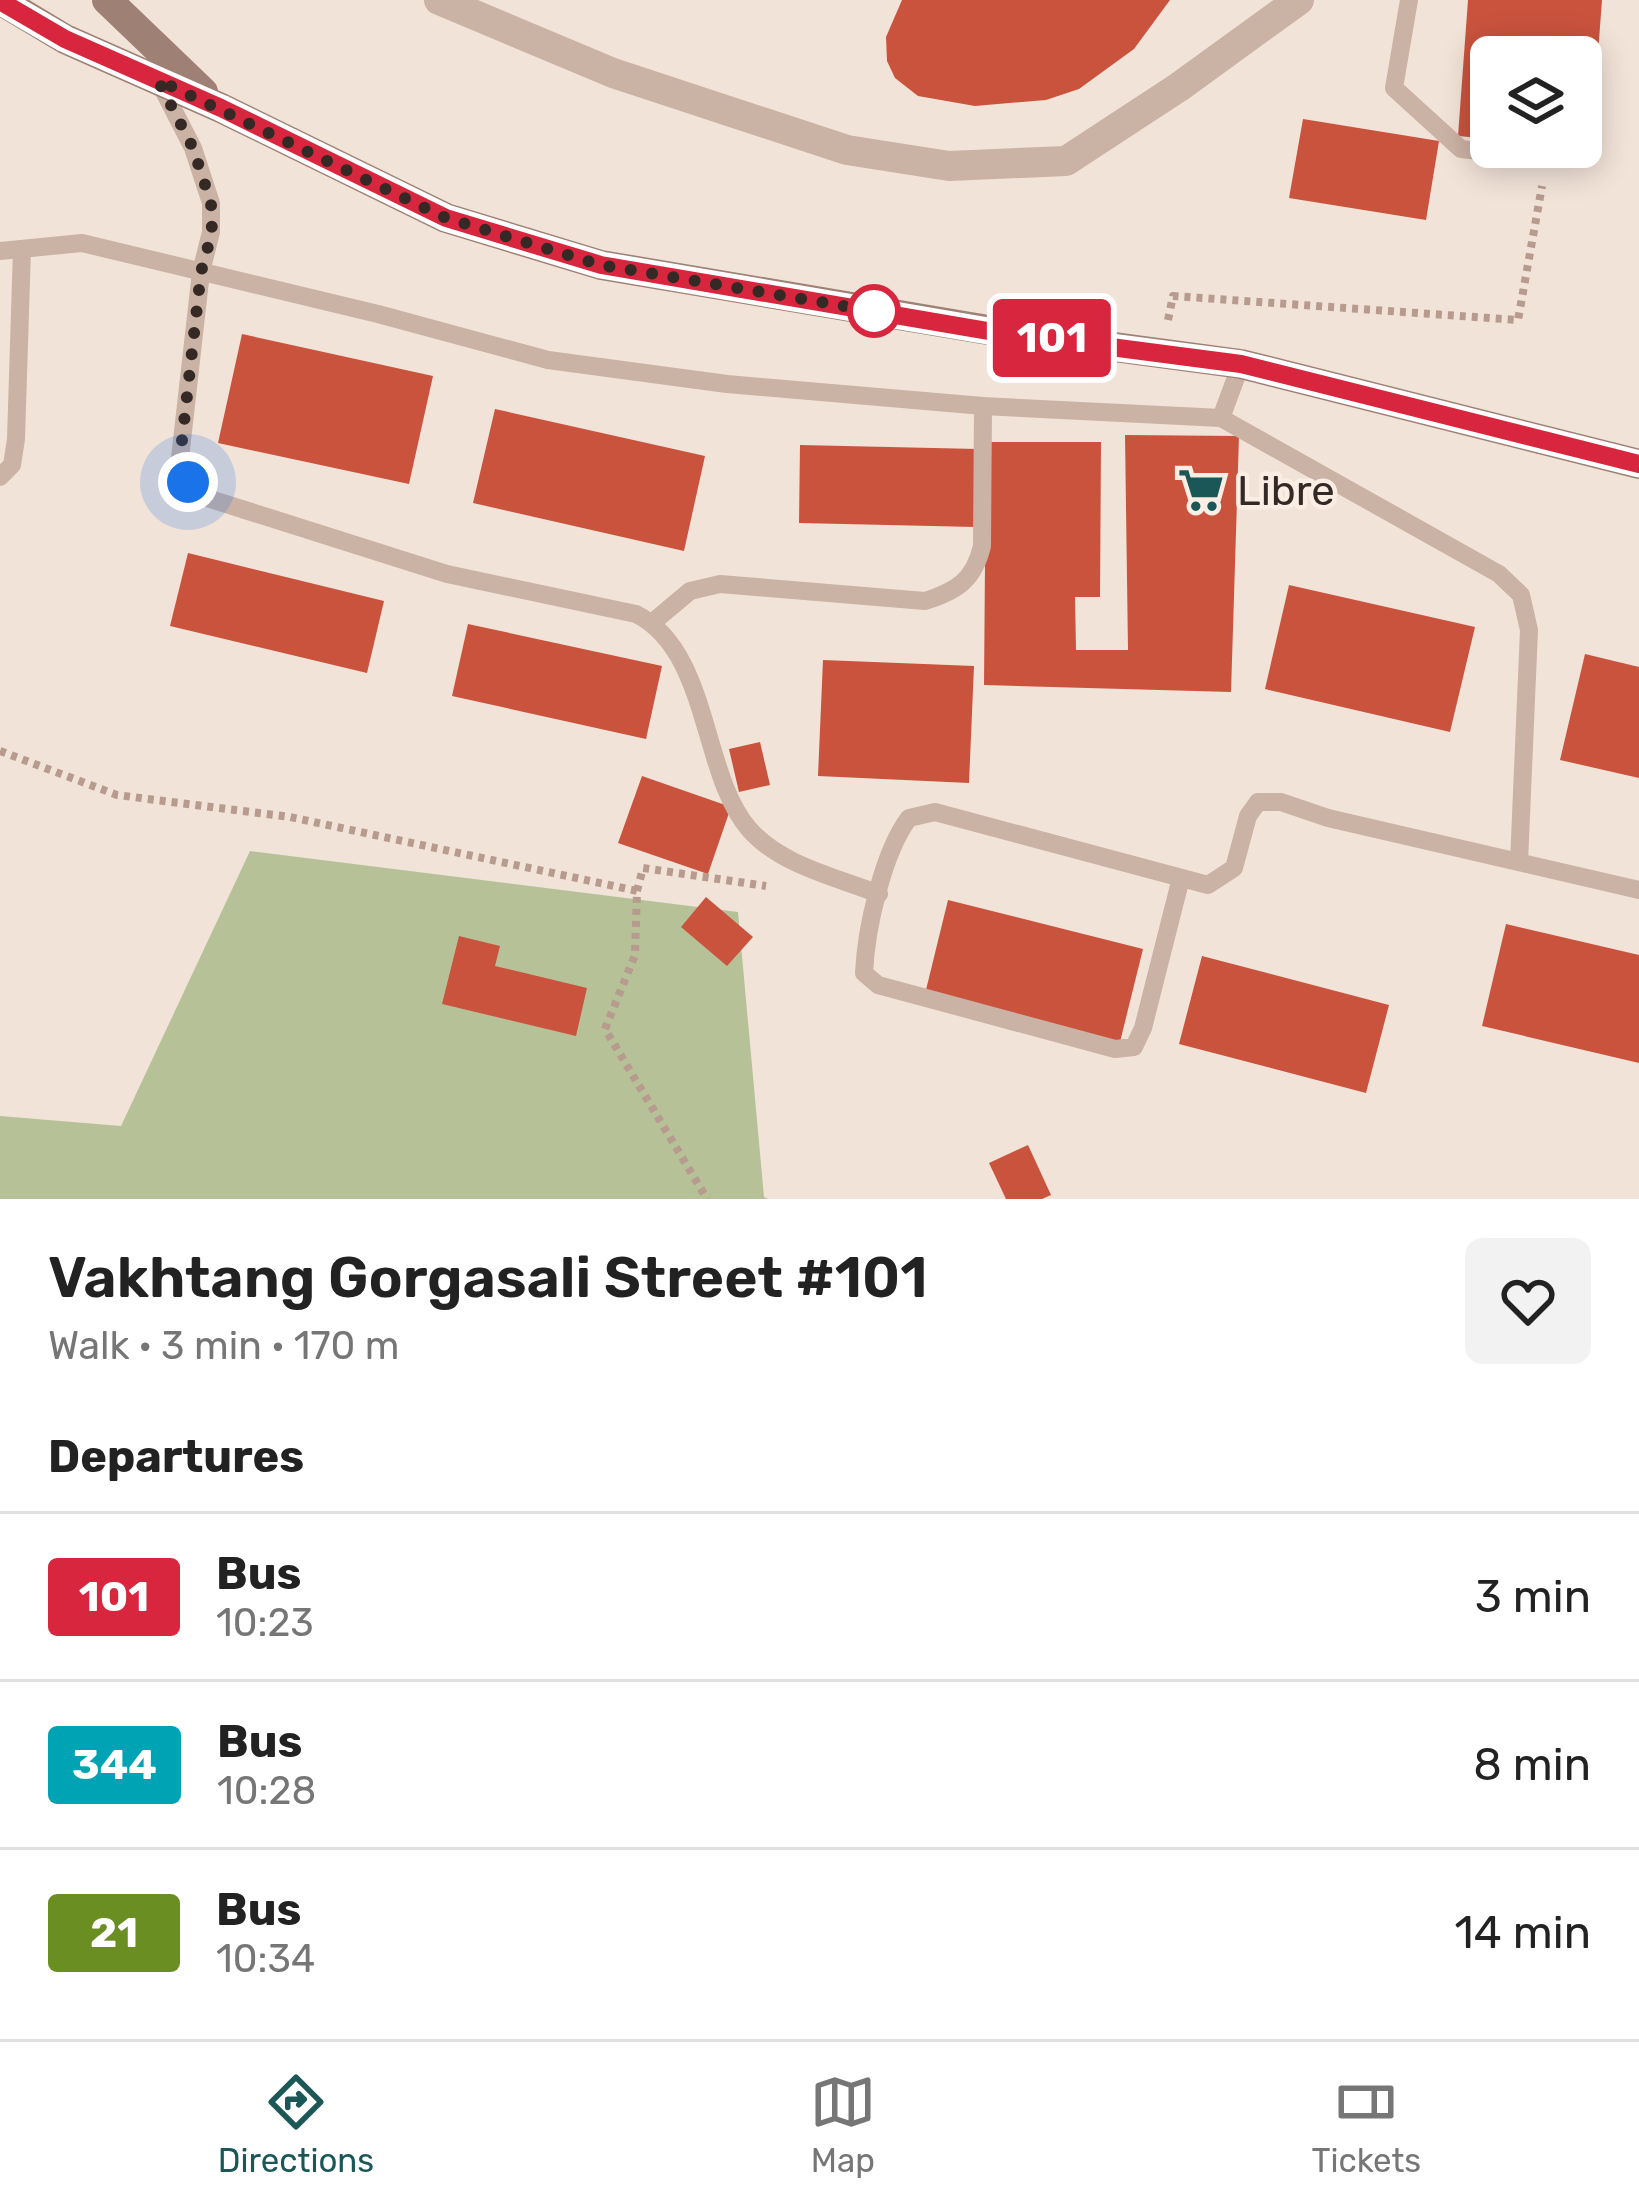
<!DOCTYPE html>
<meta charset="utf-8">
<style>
body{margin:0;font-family:Rubik,sans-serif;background:#f2f2f2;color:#222;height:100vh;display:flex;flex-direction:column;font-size:45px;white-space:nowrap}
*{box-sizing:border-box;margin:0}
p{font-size:39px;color:#767676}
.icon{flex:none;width:66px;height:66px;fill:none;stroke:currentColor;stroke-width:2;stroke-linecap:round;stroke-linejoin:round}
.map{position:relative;height:1199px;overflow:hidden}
.sheet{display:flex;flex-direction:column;background:#fff;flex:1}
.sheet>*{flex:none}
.badge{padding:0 24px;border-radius:9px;font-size:42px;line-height:78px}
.controls{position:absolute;left:1470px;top:36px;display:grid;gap:24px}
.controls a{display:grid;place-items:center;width:132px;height:132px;border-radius:18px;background:#fff;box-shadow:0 6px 30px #0003;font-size:60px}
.you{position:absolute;width:60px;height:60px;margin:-30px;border:9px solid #fff;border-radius:50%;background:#1a73e8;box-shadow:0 0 0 18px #1a73e833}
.map>.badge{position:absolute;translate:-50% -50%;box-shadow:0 0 0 6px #fff}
h2{padding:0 48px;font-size:45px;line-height:108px}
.round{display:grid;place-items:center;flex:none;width:126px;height:126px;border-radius:18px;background:#f2f2f2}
.summary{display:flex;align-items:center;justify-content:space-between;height:204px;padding:0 48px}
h1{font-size:57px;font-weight:600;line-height:90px}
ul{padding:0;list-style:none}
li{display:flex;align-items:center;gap:36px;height:168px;padding:0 48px;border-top:3px solid #e0e0e0}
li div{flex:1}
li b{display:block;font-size:45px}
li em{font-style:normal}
li .badge{min-width:132px;font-weight:700;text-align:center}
.tab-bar{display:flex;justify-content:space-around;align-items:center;height:168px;border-top:3px solid #e0e0e0;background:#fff;font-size:33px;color:#767676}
.tab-bar a{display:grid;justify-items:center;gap:6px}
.tab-bar .active{color:#1a5756}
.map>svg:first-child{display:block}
.green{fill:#b7c198}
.building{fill:#ca533e}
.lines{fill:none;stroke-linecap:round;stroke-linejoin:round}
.path{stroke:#b69b8e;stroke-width:8;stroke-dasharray:6 6;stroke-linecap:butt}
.lane{stroke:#cab2a4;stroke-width:18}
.street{stroke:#cab2a4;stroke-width:30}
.secondary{stroke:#9e8075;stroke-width:30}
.line-casing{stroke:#fff;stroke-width:27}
.line{stroke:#d7263d;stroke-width:18}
.walk{stroke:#352926;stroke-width:12;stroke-dasharray:0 21.6}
.stop-dot{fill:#fff;stroke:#d7263d;stroke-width:6}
.labels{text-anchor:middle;stroke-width:9;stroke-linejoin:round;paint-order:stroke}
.poi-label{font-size:42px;fill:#352926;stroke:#faeee4;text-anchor:start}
</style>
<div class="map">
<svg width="1639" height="1199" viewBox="0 0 1639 1199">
<rect width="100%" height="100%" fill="#f2e3d8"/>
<path class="green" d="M 250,851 L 738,912 L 764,1197 L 768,1199 L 0,1199 L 0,1116 L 121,1126 Z"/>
<g class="building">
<path d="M 902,0 L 1170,0 L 1134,49 L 1079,89 L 1046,100 L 975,106 L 918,96 L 895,78 L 887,61 L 886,37 Z"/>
<path d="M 1468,0 L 1602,0 L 1591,146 L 1581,146 L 1581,57 L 1491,57 L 1491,139 L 1458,136 Z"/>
<path d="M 1303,119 L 1439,141 L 1426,220 L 1289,198 Z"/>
<path d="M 242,334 L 433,376 L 409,484 L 218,443 Z"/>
<path d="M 495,409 L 705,456 L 684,551 L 473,503 Z"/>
<path d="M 1125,435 L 1239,436 L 1231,692 L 984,685 L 986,442 L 1101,442 L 1100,597 L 1075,597 L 1076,650 L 1128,650 Z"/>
<path d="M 800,445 L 978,449 L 976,527 L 799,523 Z"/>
<path d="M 188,553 L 384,601 L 367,673 L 170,626 Z"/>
<path d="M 1289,585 L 1475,627 L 1450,732 L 1265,689 Z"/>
<path d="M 468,624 L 662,666 L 646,739 L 452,696 Z"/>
<path d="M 1585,654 L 1639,667 L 1639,778 L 1560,760 Z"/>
<path d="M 823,660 L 974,666 L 969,783 L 818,776 Z"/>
<path d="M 760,742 L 770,785 L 739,792 L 729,749 Z"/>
<path d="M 642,776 L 731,807 L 708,874 L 618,843 Z"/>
<path d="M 706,897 L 753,937 L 727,966 L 681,927 Z"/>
<path d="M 948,900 L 1143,949 L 1120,1042 L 925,994 Z"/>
<path d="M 1506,924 L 1639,955 L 1639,1063 L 1482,1026 Z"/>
<path d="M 459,936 L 500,946 L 495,966 L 587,988 L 576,1036 L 442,1004 Z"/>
<path d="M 1202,956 L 1389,1005 L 1366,1093 L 1179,1044 Z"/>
<path d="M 1028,1145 L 1051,1195 L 1042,1199 L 1006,1199 L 989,1163 Z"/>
</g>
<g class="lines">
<g class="path">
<path d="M 1168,320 L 1173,296 L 1518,320 L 1542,186"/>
<path d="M 0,751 L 117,795 L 290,817 L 637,891 L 635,955 L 605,1029 L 707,1199"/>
<path d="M 637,891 L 643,868 L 766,886"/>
</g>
<g class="lane">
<path d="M 1409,0 L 1394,88 L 1461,149 L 1546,159"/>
<path d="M 160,84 L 193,148 L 211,203 L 211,232 L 201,272 L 180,458 L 188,482 L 204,497 L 447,574 L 636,614 C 710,651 701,774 749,829 C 780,865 836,877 879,894"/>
<path d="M 0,251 L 82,243 L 378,314 L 548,360 L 727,384 L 983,406 L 1221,418 L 1241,364"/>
<path d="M 1221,418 L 1499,574 L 1521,595 L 1529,630 L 1519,862"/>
<path d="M 0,477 L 12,465 L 16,439 L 22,249"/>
<path d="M 653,622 L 690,591 L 720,584 L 925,601 C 957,591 974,580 982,546 L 983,406"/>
<path d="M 1181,878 L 1143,1028 L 1134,1047 L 1115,1049 L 878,985 L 864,973 C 866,929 883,852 909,818 L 935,812 L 1208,885 L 1234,868 L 1248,816 L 1258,802 L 1281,802 L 1328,818 L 1639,890"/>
</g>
<path class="street" d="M 439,0 L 613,73 L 847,150 L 949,166 L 1066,161 L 1179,87 L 1299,0"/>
<g class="secondary">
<path d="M 0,0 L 65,39 L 221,108 L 446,218 L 601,265 L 988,330 L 1241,364 L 1639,464"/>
<path d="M 107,0 L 203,92"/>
</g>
</g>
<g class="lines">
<g class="line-casing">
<path id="line" d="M 0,1 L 65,39 L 221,108 L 446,218 L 601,265 L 988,331 L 1241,364 L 1639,464"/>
</g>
<use href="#line" class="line"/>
<path class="walk" d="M 188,482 L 180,458 L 201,272 L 212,232 L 211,203 L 193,148 L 158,80 L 446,218 L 601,265 L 874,311"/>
</g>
<defs>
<g id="supermarket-bare" transform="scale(3.6)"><path d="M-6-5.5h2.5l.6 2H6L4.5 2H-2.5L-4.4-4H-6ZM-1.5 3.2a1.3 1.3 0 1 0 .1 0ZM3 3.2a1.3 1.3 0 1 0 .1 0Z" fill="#1a5756" stroke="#faeee4" stroke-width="2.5" paint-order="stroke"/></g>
</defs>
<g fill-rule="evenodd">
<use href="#supermarket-bare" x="1201" y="490"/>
</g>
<circle class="stop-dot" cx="874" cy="311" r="24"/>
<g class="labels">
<g class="poi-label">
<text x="1237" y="505">Libre</text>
</g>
</g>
</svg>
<div class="controls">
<a><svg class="icon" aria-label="layers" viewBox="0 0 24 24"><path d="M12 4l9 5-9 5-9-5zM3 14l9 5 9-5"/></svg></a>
</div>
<div class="you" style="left:188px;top:482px"></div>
<b class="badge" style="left:1052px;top:338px;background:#d7263d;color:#fff">101</b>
</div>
<section class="sheet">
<div class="summary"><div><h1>Vakhtang Gorgasali Street #101</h1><p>Walk · 3 min · 170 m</p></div><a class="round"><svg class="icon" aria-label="heart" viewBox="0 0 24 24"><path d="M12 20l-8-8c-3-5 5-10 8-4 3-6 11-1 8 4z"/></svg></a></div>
<h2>Departures</h2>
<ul>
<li><span class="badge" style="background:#d7263d;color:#fff">101</span><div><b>Bus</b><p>10:23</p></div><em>3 min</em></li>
<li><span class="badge" style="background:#00a3b4;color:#fff">344</span><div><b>Bus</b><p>10:28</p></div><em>8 min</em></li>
<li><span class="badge" style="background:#6b8e23;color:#fff">21</span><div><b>Bus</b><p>10:34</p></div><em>14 min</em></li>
</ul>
</section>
<nav class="tab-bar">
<a class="active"><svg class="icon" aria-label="directions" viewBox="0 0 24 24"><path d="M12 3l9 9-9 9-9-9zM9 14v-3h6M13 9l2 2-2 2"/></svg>Directions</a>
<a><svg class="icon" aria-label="map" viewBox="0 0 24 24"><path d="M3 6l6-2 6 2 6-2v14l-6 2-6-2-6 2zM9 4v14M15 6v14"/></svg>Map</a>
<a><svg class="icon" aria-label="tickets" viewBox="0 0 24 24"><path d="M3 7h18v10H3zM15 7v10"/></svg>Tickets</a>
</nav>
